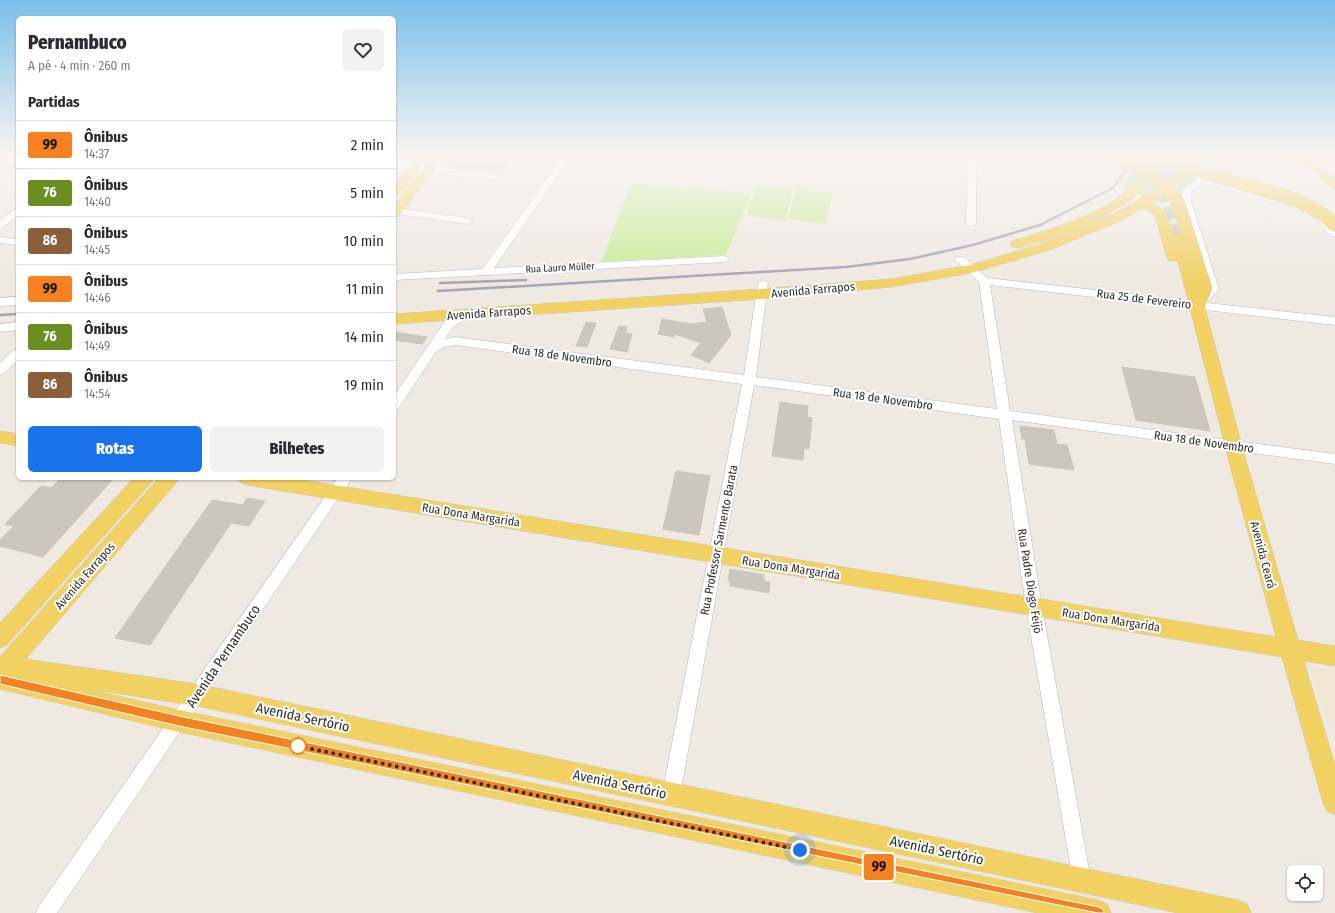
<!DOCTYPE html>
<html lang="pt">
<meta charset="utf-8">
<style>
body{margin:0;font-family:"Fira Sans Condensed",sans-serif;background:#f2f2f3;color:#2b2b33;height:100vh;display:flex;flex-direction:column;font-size:15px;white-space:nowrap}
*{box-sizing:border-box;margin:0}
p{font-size:13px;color:#7c7c81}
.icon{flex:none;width:22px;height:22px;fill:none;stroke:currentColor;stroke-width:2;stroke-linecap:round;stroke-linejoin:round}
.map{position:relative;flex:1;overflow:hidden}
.sheet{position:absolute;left:16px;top:16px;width:380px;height:464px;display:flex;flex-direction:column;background:#fff;border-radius:6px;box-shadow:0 1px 3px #0004}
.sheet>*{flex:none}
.badge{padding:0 8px;border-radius:3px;font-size:14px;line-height:26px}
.tools{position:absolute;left:1287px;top:865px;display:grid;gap:8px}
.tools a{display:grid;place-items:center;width:36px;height:36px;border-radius:6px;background:#fff;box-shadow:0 1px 3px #0004;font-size:20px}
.you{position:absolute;width:20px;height:20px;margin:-10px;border:3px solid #fff;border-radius:50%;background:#1a73e8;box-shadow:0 0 0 6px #1a73e833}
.map>.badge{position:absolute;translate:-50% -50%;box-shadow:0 0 0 2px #fff}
h2{padding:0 12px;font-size:15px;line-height:36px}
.round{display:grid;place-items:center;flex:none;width:42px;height:42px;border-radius:6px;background:#f2f2f3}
.headline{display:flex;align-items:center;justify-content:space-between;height:68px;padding:0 12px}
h1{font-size:19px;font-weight:800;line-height:30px}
.cta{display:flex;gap:8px;margin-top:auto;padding:8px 12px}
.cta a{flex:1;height:46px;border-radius:6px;background:#1a73e8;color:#fff;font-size:16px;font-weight:800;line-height:46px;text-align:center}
.cta a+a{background:#f2f2f3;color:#2b2b33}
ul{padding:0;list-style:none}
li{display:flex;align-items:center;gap:12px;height:48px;padding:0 12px;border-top:1px solid #e1e1e2}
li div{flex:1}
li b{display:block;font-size:15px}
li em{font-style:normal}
li .badge{min-width:44px;font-weight:700;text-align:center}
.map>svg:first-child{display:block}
.education{fill:#f0e6d1}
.green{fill:#b6e59e}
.pitch{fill:#c9ec9a}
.building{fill:#cbc7bf;stroke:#cbc5ba}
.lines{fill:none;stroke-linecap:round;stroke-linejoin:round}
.major-tunnel{stroke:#c8c4bd;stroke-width:13;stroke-dasharray:13 6;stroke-linecap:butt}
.minor-casing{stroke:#b4b7c1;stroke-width:1}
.major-casing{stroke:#c9c9c9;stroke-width:1}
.minor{fill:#fff;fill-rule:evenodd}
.major{fill:#f2d163;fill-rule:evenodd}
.rail{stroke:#a3a6b8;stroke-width:2.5}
.major-bridge-casing{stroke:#c9c9c9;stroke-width:14;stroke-linecap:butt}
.major-bridge{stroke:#f2d163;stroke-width:13}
.line{fill:#f58220;stroke:#fff}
.walk{stroke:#2e2e2e;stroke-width:4;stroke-dasharray:0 7.2}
.stop-dot{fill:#fff;stroke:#f58220;stroke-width:2}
.labels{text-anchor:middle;stroke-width:4;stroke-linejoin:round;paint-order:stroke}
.far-street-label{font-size:10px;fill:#2e2e2e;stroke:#fff}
.street-label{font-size:12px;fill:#2e2e2e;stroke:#fff}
.near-street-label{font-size:14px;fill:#2e2e2e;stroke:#fff}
</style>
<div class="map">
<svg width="1335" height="913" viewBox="0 0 1335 913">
<rect width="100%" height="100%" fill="#efe9e1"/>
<path class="education" d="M 1310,666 L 1335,670 L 1335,721 L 1326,719 Z"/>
<path class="green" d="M 1144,154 L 1213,154 L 1203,165 L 1230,171 L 1240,180 C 1219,179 1179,169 1184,203 L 1156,201 L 1122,188 Z"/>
<g class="pitch">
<path d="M 632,183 L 751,194 L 726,255 L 601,262 Z"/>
<path d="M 756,185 L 793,190 L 785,221 L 747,215 Z"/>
<path d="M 796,188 L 833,193 L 826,224 L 788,218 Z"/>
</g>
<g class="building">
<path d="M 448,154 L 480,154 L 511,158 L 502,172 L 440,165 Z"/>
<path d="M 722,307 L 731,335 L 709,363 L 691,355 L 701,343 L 675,334 L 674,337 L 658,334 L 662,319 L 691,324 L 707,322 L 703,309 Z"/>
<path d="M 586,322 L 596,323 L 587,347 L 576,346 Z"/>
<path d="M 619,326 L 627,327 L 625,333 L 632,334 L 627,352 L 610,349 Z"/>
<path d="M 394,332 L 413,335 L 427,337 L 422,344 L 394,340 Z"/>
<path d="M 1122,367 L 1195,377 L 1210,431 L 1136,420 Z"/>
<path d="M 780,402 L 808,406 L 807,417 L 812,418 L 809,449 L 804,448 L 803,460 L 772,456 Z"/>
<path d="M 1020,426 L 1054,430 L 1057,444 L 1067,445 L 1074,470 L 1029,464 L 1025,439 L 1022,439 Z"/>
<path d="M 676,471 L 710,476 L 699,535 L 663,529 Z"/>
<path d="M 61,478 L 114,478 L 43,557 L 0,546 L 0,540 L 14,526 L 5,524 L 41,486 L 51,488 Z"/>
<path d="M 247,498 L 265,501 L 249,526 L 231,523 L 150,645 L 115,638 L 212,500 L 243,505 Z"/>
<path d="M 730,569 L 764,575 L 764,581 L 770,582 L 769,593 L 730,586 L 730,580 L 728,580 Z"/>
</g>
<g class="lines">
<path class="major-tunnel" d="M 1168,154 C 1165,158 1165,169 1166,174 C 1167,180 1173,183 1173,190 L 1168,195 L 1167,200 L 1179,237"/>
<g class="minor-casing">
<g id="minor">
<path d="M 564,154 L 573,154 L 494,268 L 725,256 L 730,259 L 725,262 L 394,280 L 394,274 L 483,269 Z"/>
<path d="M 968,154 L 976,154 L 976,224 L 971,227 L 966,224 Z"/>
<path d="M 0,158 L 18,160 L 18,166 L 0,164 Z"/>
<path d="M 1192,161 L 1196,164 L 1198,172 L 1205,177 L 1277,198 L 1279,200 L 1274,203 L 1203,182 L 1192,191 L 1191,202 L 1219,289 L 1207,303 L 1335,317 L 1335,325 L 990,285 L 1010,411 L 1335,454 L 1335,464 L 1012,420 L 1042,607 L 1091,881 L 1089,888 L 1082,890 L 1075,888 L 1073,881 L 1026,607 L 999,419 L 754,385 L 680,795 L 677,801 L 671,804 L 665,801 L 662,795 L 742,384 L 455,345 L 443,347 L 436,352 L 398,409 L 394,411 L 394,396 L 445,321 C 452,316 463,309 472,311 L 474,314 C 470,319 464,319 460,322 C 453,326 449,332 445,339 L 455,337 L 744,375 L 758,283 L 763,280 L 768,283 L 756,377 L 997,409 L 979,282 L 956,261 L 955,259 L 956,257 L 964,257 L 987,278 L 1195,301 L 1208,288 L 1181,202 L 1183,190 L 1196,179 L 1189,173 L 1188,164 Z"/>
<path d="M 394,162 L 494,174 L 499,177 L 494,180 L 394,168 Z"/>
<path d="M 18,208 L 18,216 L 3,227 L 0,228 L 0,220 Z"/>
<path d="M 396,208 L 468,218 L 473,221 L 468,224 L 396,214 L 394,213 L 394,209 Z"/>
<path d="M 1320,215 L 1323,216 L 1335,228 L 1335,237 L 1331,236 L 1315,218 Z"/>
<path d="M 0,237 L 18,239 L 18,245 L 0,243 Z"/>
<path d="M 18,297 L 18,305 L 0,306 L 0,298 Z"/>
<path d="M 18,322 L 18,330 L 0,332 L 0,324 Z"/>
<path d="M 18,349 L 18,360 L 4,373 L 0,374 L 0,363 L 14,350 Z"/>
<path d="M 338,478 L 352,478 L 57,913 L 36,913 L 39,906 Z"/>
</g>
</g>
<g class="major-casing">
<g id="major">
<path d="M 419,154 L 431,154 L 398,196 L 394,197 L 394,185 Z"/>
<path d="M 434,154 L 446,154 L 398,217 L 394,218 L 394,206 Z"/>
<path d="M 1149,154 L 1161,154 C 1155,165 1152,178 1144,187 C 1119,217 1054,239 1017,248 L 1012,247 L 1010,244 L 1012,241 C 1048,230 1112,212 1135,182 C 1142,174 1145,163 1149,154 Z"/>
<path d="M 1192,154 L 1205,154 L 1176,187 L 1150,203 C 1167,208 1169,220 1174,235 L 1179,233 L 1184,234 L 1186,237 L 1243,450 L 1298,640 L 1335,646 L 1335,666 L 1304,661 L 1335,765 L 1335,815 L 1327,811 L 1323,803 L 1282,657 L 247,485 L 241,483 L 238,478 L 291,478 L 1276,637 L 1226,450 L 1178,261 L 1169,261 L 1167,258 L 1155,216 L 1148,210 L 1142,208 L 1122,220 L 1050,250 L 971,273 L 891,287 L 761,299 L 394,324 L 394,314 L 761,289 L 891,279 L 970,265 L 1040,244 L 1114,214 L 1168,181 Z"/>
<path d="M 1283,154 C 1306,154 1319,163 1335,178 L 1335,189 L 1331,188 L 1315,171 Z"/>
<path d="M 0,431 L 18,434 L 18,446 L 0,443 Z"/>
<path d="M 134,478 L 154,478 L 151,483 L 7,645 L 0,648 L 0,623 Z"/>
<path d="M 159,478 L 179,478 L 176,483 L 26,659 L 197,684 L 1238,900 L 1247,904 L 1251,913 L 1178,913 L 197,706 L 83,688 L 179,710 L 1098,900 L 1107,904 L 1111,913 L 1038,913 L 179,732 L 0,689 L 0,657 Z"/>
</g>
</g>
<use href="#minor" class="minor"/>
<use href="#major" class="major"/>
<g class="rail">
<path d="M 440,283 L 526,280"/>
<path d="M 438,291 L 846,267 L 910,259 L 973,245 L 1040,225 L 1113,188 L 1137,154"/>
<path d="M 0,315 L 18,314"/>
</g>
<g class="major-bridge-casing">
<g id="major-bridge">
<path d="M 1111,154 L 1145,171 L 1160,181 L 1170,191 L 1179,205 L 1205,288 L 1198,305"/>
<path d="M 1144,154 L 1299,201 L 1321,213 L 1335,225"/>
</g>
</g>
<use href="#major-bridge" class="major-bridge"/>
</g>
<linearGradient id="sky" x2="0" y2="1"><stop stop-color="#7abfeb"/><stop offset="0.55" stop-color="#f8f5f2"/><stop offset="1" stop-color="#f8f5f2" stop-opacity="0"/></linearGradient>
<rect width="1335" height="282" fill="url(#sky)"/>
<path class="line" d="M 0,675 L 179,716 L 1098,907 L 1103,909 L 1104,913 L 1098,913 L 179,726 L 0,684 Z"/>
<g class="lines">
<path class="walk" d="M 298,746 L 800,850"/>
</g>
<circle class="stop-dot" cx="298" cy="746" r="8"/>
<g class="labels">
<g class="far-street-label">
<text transform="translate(560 267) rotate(-3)" y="4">Rua Lauro Müller</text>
</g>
<g class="street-label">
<text transform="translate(813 290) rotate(-5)" y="4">Avenida Farrapos</text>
<text transform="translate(1144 299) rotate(7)" y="4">Rua 25 de Fevereiro</text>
<text transform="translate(489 313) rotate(-4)" y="4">Avenida Farrapos</text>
<text transform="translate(562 356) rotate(8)" y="4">Rua 18 de Novembro</text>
<text transform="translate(883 399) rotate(8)" y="4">Rua 18 de Novembro</text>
<text transform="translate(1204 442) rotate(8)" y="4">Rua 18 de Novembro</text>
<text transform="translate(471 515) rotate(9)" y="4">Rua Dona Margarida</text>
<text transform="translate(719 540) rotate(-79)" y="4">Rua Professor Sarmento Barata</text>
<text transform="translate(1263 555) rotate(75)" y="4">Avenida Ceará</text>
<text transform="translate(791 568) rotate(9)" y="4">Rua Dona Margarida</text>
<text transform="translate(85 576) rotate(-49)" y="4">Avenida Farrapos</text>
<text transform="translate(1030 581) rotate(81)" y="4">Rua Padre Diogo Feijó</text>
<text transform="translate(1111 620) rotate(9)" y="4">Rua Dona Margarida</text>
</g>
<g class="near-street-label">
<text transform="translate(223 656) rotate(-56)" y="5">Avenida Pernambuco</text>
<text transform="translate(303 717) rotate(12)" y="5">Avenida Sertório</text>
<text transform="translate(620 784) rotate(12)" y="5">Avenida Sertório</text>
<text transform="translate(937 850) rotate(12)" y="5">Avenida Sertório</text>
</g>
</g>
</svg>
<div class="tools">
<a><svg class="icon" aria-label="locate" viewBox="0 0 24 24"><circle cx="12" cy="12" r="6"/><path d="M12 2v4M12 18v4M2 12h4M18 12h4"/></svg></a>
</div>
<div class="you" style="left:800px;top:850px"></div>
<b class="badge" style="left:879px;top:867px;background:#f58220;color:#111">99</b>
<section class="sheet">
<div class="headline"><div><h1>Pernambuco</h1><p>A pé · 4 min · 260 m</p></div><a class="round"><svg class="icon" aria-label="heart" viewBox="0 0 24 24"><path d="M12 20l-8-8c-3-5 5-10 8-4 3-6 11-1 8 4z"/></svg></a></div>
<h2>Partidas</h2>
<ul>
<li><span class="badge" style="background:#f58220;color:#111">99</span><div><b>Ônibus</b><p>14:37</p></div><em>2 min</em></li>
<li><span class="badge" style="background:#6b8e23;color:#fff">76</span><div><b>Ônibus</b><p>14:40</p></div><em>5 min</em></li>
<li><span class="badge" style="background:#8b5e3c;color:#fff">86</span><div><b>Ônibus</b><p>14:45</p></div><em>10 min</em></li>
<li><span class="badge" style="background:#f58220;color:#111">99</span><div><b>Ônibus</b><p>14:46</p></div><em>11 min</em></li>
<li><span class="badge" style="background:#6b8e23;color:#fff">76</span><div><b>Ônibus</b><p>14:49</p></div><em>14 min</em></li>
<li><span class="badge" style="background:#8b5e3c;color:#fff">86</span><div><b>Ônibus</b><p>14:54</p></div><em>19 min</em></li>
</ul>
<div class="cta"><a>Rotas</a><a>Bilhetes</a></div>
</section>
</div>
